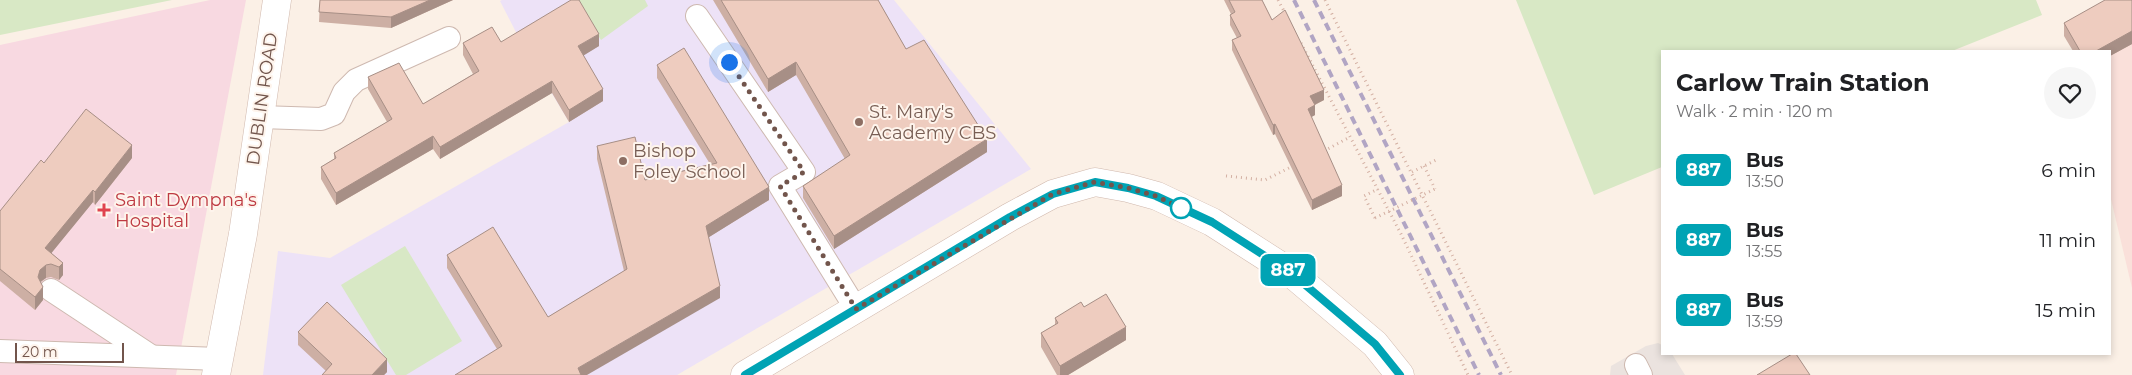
<!DOCTYPE html>
<meta charset="utf-8">
<style>
body{margin:0;font-family:Montserrat,sans-serif;background:#f6f6f6;color:#202124;height:100vh;display:flex;flex-direction:column;font-size:19px;white-space:nowrap}
*{box-sizing:border-box;margin:0}
p{font-size:16px;color:#757577}
.icon{flex:none;width:28px;height:28px;fill:none;stroke:currentColor;stroke-width:2;stroke-linecap:round;stroke-linejoin:round}
.map{position:relative;flex:1;overflow:hidden}
.details{position:absolute;left:1661px;top:50px;width:450px;height:305px;display:flex;flex-direction:column;background:#fff;border-radius:0px;box-shadow:0 2px 8px #0003}
.details>*{flex:none}
.badge{padding:0 10px;border-radius:8px;font-size:18px;line-height:32px}
.scale{position:absolute;left:15px;bottom:12px;width:109px;box-sizing:border-box;padding-left:5px;border:2px solid #72554c;border-top:0;font-size:14px;line-height:18px;white-space:nowrap;color:#72554c;-webkit-text-stroke:4px #fef4ec;paint-order:stroke}
.you{position:absolute;width:25px;height:25px;margin:-12px;border:4px solid #fff;border-radius:50%;background:#1a73e8;box-shadow:0 0 0 8px #1a73e833}
.map>.badge{position:absolute;translate:-50% -50%;box-shadow:0 0 0 2px #fff}
.round{display:grid;place-items:center;flex:none;width:52px;height:52px;border-radius:26px;background:#f6f6f6}
.headline{display:flex;align-items:center;justify-content:space-between;height:85px;padding:0 15px}
h1{font-size:24px;font-weight:700;line-height:38px}
ul{padding:0;list-style:none}
li{display:flex;align-items:center;gap:15px;height:70px;padding:0 15px}
li div{flex:1}
li b{display:block;font-size:19px}
li em{font-style:normal}
li .badge{min-width:55px;font-weight:700;text-align:center}
.map>svg:first-child{display:block}
.commercial{fill:#fae0da}
.industrial{fill:#ebe3df}
.education{fill:#ede2f7}
.medical{fill:#f8d9e1}
.green{fill:#d8e8c5}
.lines{fill:none;stroke-linecap:round;stroke-linejoin:round}
.lane-casing{stroke:#ceb9b0;stroke-width:24}
.secondary-casing{stroke:#d0b8ad;stroke-width:29}
.path{stroke:#d3afa2;stroke-width:3;stroke-dasharray:1 4;stroke-linecap:butt}
.lane{stroke:#fff;stroke-width:22}
.secondary{stroke:#fff;stroke-width:28}
.rail{stroke:#b1a5c4;stroke-width:4;stroke-dasharray:8 5;stroke-linecap:butt}
.path-bridge{stroke:#d3afa2;stroke-width:3;stroke-dasharray:1 4;stroke-linecap:butt}
.wall{fill:#cdafa4}
.shaded-wall{fill:#a78f86}
.building{fill:#eeccbf;stroke:#a78f86}
.line-casing{stroke:#fff;stroke-width:11}
.line{stroke:#00a3b4;stroke-width:8}
.walk{stroke:#72554c;stroke-width:5;stroke-dasharray:0 9}
.education-dot{fill:#8d6e63;stroke:#fef4ec;stroke-width:2}
.stop-dot{fill:#fff;stroke:#00a3b4;stroke-width:2.5}
.health-dot{fill:#e0444e;stroke:#fef4ec;stroke-width:2}
.labels{text-anchor:middle;stroke-width:4;stroke-linejoin:round;paint-order:stroke}
.street-label{font-size:18px;fill:#72554c;stroke:#fef4ec}
.education-label{font-size:18px;fill:#785e54;stroke:#fef4ec;text-anchor:start}
.health-label{font-size:18px;fill:#be3a42;stroke:#fef4ec;text-anchor:start}
</style>
<div class="map">
<svg width="2132" height="375" viewBox="0 0 2132 375">
<rect width="100%" height="100%" fill="#fbf0e6"/>
<path class="commercial" d="M 2106,0 L 2132,0 L 2132,288 L 2110,195 L 2110,51 L 2076,51 L 2068,21 Z"/>
<path class="industrial" d="M 1658,343 L 1662,345 L 1662,354 L 1672,354 L 1685,375 L 1610,375 L 1611,366 L 1646,346 Z"/>
<path class="education" d="M 502,0 L 894,0 L 1031,169 L 677,375 L 263,375 L 278,251 L 330,258 L 569,122 L 521,42 L 500,1 Z"/>
<path class="medical" d="M 210,0 L 246,0 L 176,375 L 0,375 L 0,45 Z"/>
<g class="green">
<path d="M 0,0 L 172,0 L 0,35 Z"/>
<path d="M 575,0 L 645,0 L 648,6 L 601,40 Z"/>
<path d="M 1516,0 L 2036,0 L 2042,15 L 1952,51 L 1662,51 L 1662,167 L 1594,195 Z"/>
<path d="M 405,246 L 462,341 L 406,375 L 396,375 L 341,285 Z"/>
</g>
<g class="lines">
<g class="lane-casing">
<g id="lane">
<path d="M 697,16 L 804,172 L 780,186 L 856,309"/>
<path d="M 260,117 L 321,119 L 334,114 L 344,92 L 356,80 L 449,38"/>
<path d="M 51,290 L 151,356"/>
<path d="M 0,351 L 219,359"/>
<path d="M 1636,365 L 1641,375"/>
</g>
</g>
<g class="secondary-casing">
<g id="secondary">
<path d="M 216,375 L 243,234 L 277,0"/>
<path d="M 745,375 L 1010,217 L 1053,194 L 1095,182 L 1128,188 L 1157,196 L 1212,222 L 1290,272 L 1375,344 L 1400,375"/>
</g>
</g>
<g class="path">
<path d="M 1278,0 L 1285,13"/>
<path d="M 1325,0 L 1512,375"/>
<path d="M 1301,43 L 1401,234 L 1468,375"/>
<path d="M 1324,151 L 1350,137"/>
<path d="M 1424,166 L 1435,189"/>
<path d="M 1412,172 L 1436,160"/>
<path d="M 1226,176 L 1265,180 L 1293,166"/>
<path d="M 1375,218 L 1364,196 L 1378,189"/>
</g>
<use href="#lane" class="lane"/>
<use href="#secondary" class="secondary"/>
<g class="rail">
<path d="M 1294,0 L 1479,375"/>
<path d="M 1314,0 L 1501,375"/>
</g>
<path class="path-bridge" d="M 1375,218 L 1435,189"/>
</g>
<g class="wall">
<path d="M 320,0 L 453,0 L 391,28 L 319,22 Z"/>
<path d="M 713,0 L 878,0 L 906,49 L 987,152 L 834,249 L 803,198 L 803,186 L 845,159 L 796,75 L 768,92 Z"/>
<path d="M 1224,0 L 1262,0 L 1272,20 L 1324,100 L 1315,105 L 1315,115 L 1311,117 L 1342,196 L 1312,210 L 1275,134 L 1273,135 L 1232,50 L 1232,40 L 1237,38 L 1230,25 L 1230,15 L 1231,14 Z"/>
<path d="M 2132,0 L 2132,44 L 2110,56 L 2110,51 L 2073,51 L 2064,36 L 2064,23 Z"/>
<path d="M 463,43 L 599,46 L 583,55 L 603,101 L 569,122 L 552,93 L 440,159 L 433,149 L 336,205 L 321,179 L 321,167 L 334,159 L 334,153 L 387,122 L 368,89 L 368,77 L 423,104 L 473,74 L 463,55 Z"/>
<path d="M 657,65 L 769,200 L 709,237 L 720,298 L 497,349 L 447,268 L 447,255 L 548,317 L 624,271 L 597,159 L 597,146 L 645,180 L 710,164 L 657,78 Z"/>
<path d="M 132,158 L 95,205 L 93,202 L 51,253 L 63,263 L 63,275 L 59,280 L 51,277 L 46,278 L 41,282 L 43,300 L 35,310 L 0,281 L 0,211 Z"/>
<path d="M 1084,307 L 1126,340 L 1068,375 L 1057,375 L 1041,347 L 1041,333 L 1055,325 L 1055,318 Z"/>
<path d="M 298,332 L 387,372 L 384,375 L 322,375 L 326,371 L 298,345 Z"/>
</g>
<g class="shaded-wall">
<path d="M 430,0 L 453,0 L 391,28 L 391,17 Z"/>
<path d="M 2132,31 L 2132,44 L 2110,56 L 2110,51 L 2096,51 Z"/>
<path d="M 599,34 L 599,46 L 578,59 L 578,46 Z"/>
<path d="M 796,62 L 796,75 L 768,92 L 768,79 Z"/>
<path d="M 552,81 L 552,93 L 440,159 L 440,147 Z"/>
<path d="M 603,89 L 603,101 L 569,122 L 569,110 Z"/>
<path d="M 1324,90 L 1324,100 L 1310,107 L 1310,96 Z"/>
<path d="M 1315,105 L 1315,115 L 1308,119 L 1308,109 Z"/>
<path d="M 1275,124 L 1275,134 L 1273,135 L 1273,125 Z"/>
<path d="M 433,136 L 433,149 L 336,205 L 336,193 Z"/>
<path d="M 987,139 L 987,152 L 834,249 L 834,236 Z"/>
<path d="M 132,145 L 132,158 L 95,205 L 95,192 Z"/>
<path d="M 1342,185 L 1342,196 L 1312,210 L 1312,200 Z"/>
<path d="M 769,187 L 769,200 L 706,239 L 706,226 Z"/>
<path d="M 93,190 L 93,202 L 45,261 L 45,248 Z"/>
<path d="M 63,263 L 63,275 L 59,280 L 59,267 Z"/>
<path d="M 46,265 L 46,278 L 40,282 L 38,277 L 40,270 Z"/>
<path d="M 720,286 L 720,298 L 587,375 L 578,375 L 578,368 Z"/>
<path d="M 43,287 L 43,300 L 35,310 L 35,297 Z"/>
<path d="M 1126,327 L 1126,340 L 1068,375 L 1060,375 L 1060,366 Z"/>
<path d="M 387,359 L 387,372 L 384,375 L 372,375 Z"/>
</g>
<g class="building">
<path d="M 320,0 L 430,0 L 391,17 L 319,12 Z"/>
<path d="M 571,0 L 579,0 L 599,34 L 578,46 L 603,89 L 569,110 L 552,81 L 440,147 L 433,136 L 336,193 L 321,167 L 336,158 L 334,153 L 392,119 L 368,77 L 399,63 L 423,104 L 479,71 L 463,43 L 492,27 L 501,42 Z"/>
<path d="M 721,0 L 878,0 L 906,49 L 924,40 L 987,139 L 834,236 L 803,186 L 850,155 L 796,62 L 768,79 Z"/>
<path d="M 1229,0 L 1262,0 L 1272,20 L 1285,10 L 1324,90 L 1310,96 L 1315,105 L 1308,109 L 1342,185 L 1312,200 L 1275,124 L 1273,125 L 1232,40 L 1241,36 L 1230,15 L 1235,12 Z"/>
<path d="M 2105,0 L 2132,0 L 2132,31 L 2096,51 L 2080,51 L 2064,23 Z"/>
<path d="M 684,48 L 769,187 L 706,226 L 720,286 L 578,368 L 581,375 L 455,375 L 502,346 L 447,255 L 493,227 L 548,317 L 627,269 L 597,146 L 635,137 L 645,180 L 717,163 L 657,65 Z"/>
<path d="M 86,109 L 132,145 L 95,192 L 93,190 L 45,248 L 63,263 L 59,267 L 51,264 L 46,265 L 40,270 L 38,277 L 43,287 L 35,297 L 0,269 L 0,211 L 41,160 L 44,163 Z"/>
<path d="M 1106,294 L 1126,327 L 1060,366 L 1041,333 L 1058,323 L 1055,318 L 1081,302 L 1084,307 Z"/>
<path d="M 327,302 L 387,359 L 372,375 L 322,375 L 332,364 L 298,332 Z"/>
<path d="M 1792,354 L 1796,354 L 1810,375 L 1757,375 Z"/>
</g>
<g class="lines">
<g class="line-casing">
<path id="line" d="M 745,375 L 1010,217 L 1053,194 L 1095,182 L 1128,188 L 1156,196 L 1212,222 L 1290,272 L 1375,344 L 1400,375"/>
</g>
<use href="#line" class="line"/>
<path class="walk" d="M 729,62 L 804,172 L 780,186 L 856,309 L 1053,194 L 1095,182 L 1128,188 L 1156,196 L 1184,209 L 1181,208"/>
</g>
<g class="education-dot">
<circle cx="859" cy="122" r="5"/>
<circle cx="623" cy="161" r="5"/>
</g>
<circle class="stop-dot" cx="1181" cy="208" r="10"/>
<path class="health-dot" d="M101.5 202.5h5v5h5v5h-5v5h-5v-5h-5v-5h5z"/>
<g class="labels">
<g class="street-label">
<text transform="translate(262 99) rotate(-82)" y="6">DUBLIN ROAD</text>
</g>
<g class="education-label">
<text x="869" y="118">St. Mary's<tspan x="869" dy="21">Academy CBS</tspan></text>
<text x="633" y="157">Bishop<tspan x="633" dy="21">Foley School</tspan></text>
</g>
<g class="health-label">
<text x="115" y="206">Saint Dympna's<tspan x="115" dy="21">Hospital</tspan></text>
</g>
</g>
</svg>
<div class="scale">20 m</div>
<div class="you" style="left:729px;top:62px"></div>
<b class="badge" style="left:1288px;top:270px;background:#00a3b4;color:#fff">887</b>
<section class="details">
<div class="headline"><div><h1>Carlow Train Station</h1><p>Walk · 2 min · 120 m</p></div><a class="round"><svg class="icon" aria-label="heart" viewBox="0 0 24 24"><path d="M12 20l-8-8c-3-5 5-10 8-4 3-6 11-1 8 4z"/></svg></a></div>
<ul>
<li><span class="badge" style="background:#00a3b4;color:#fff">887</span><div><b>Bus</b><p>13:50</p></div><em>6 min</em></li>
<li><span class="badge" style="background:#00a3b4;color:#fff">887</span><div><b>Bus</b><p>13:55</p></div><em>11 min</em></li>
<li><span class="badge" style="background:#00a3b4;color:#fff">887</span><div><b>Bus</b><p>13:59</p></div><em>15 min</em></li>
</ul>
</section>
</div>
